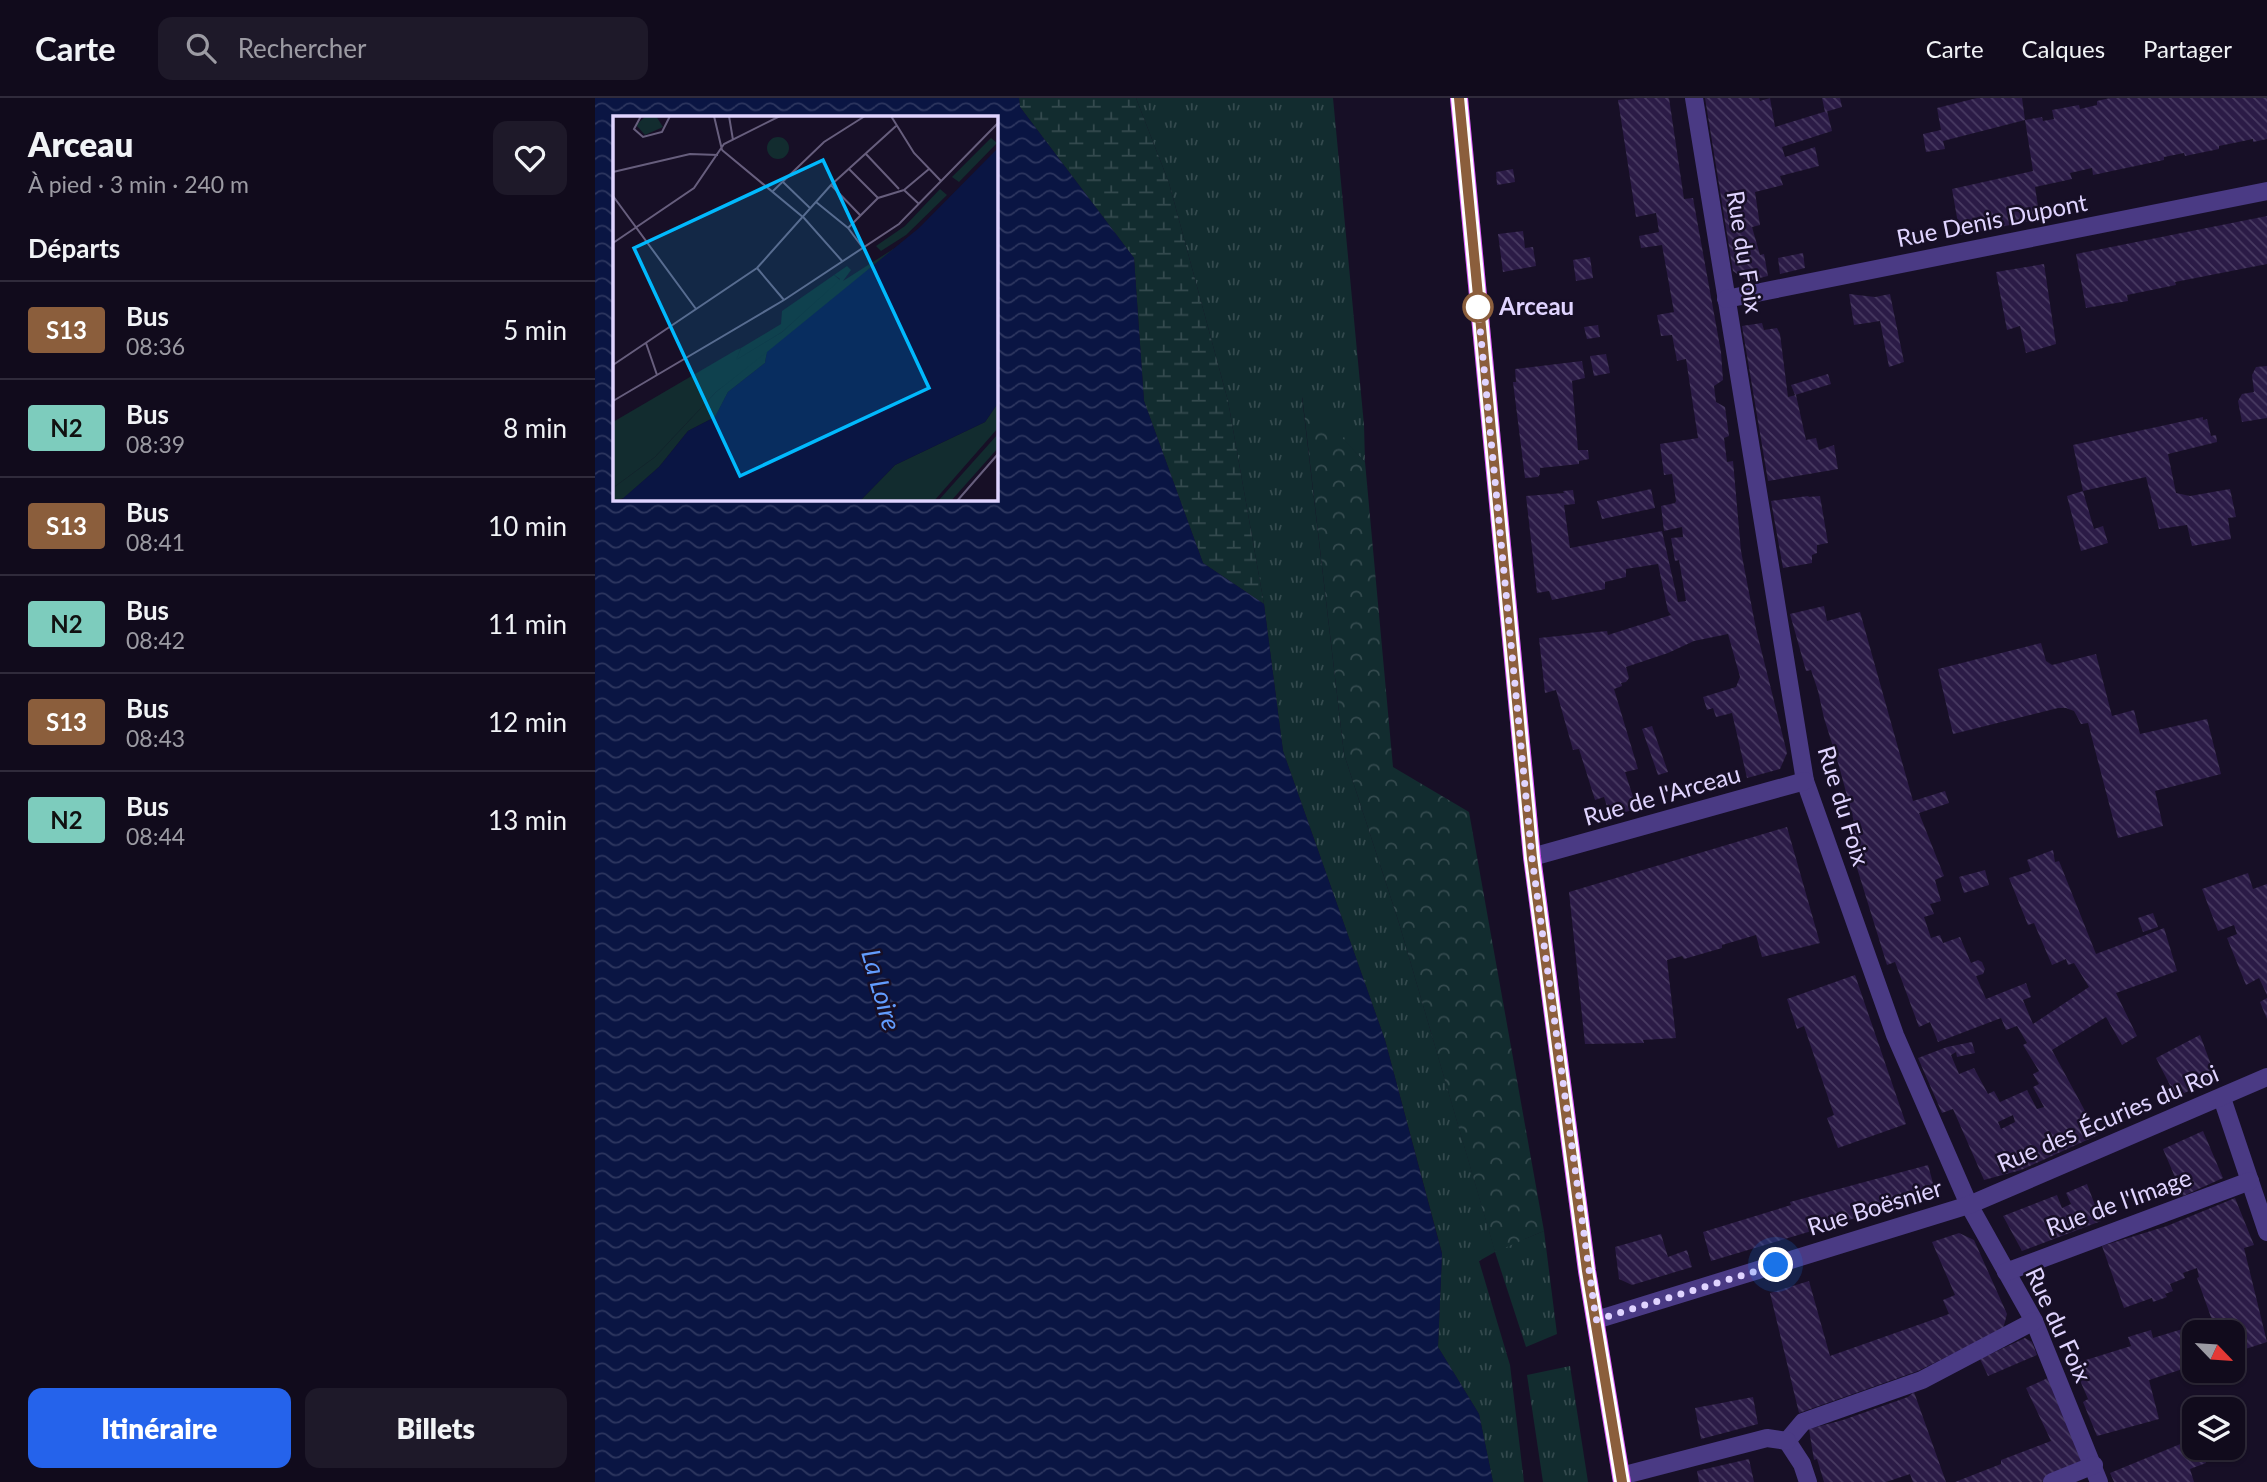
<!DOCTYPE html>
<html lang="fr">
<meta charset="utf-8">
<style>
body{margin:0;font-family:Lato,sans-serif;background:#1e1929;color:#f1f3f6;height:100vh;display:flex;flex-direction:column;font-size:26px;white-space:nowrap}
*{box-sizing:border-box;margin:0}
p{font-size:23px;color:#9c9ba3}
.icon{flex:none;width:38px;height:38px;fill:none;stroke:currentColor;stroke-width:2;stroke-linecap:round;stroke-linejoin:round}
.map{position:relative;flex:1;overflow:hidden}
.details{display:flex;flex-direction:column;background:#110b1c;width:595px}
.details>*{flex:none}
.badge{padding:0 14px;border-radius:5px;font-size:24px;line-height:46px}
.needle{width:46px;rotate:115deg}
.buttons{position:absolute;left:1587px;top:1222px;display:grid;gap:14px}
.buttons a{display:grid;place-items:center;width:63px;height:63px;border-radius:14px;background:#110b1c;box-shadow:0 2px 5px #0004,0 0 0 2px #302b3b;font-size:35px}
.you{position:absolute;width:35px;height:35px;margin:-18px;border:5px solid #fff;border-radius:50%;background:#1a73e8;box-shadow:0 0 0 10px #1a73e833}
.map>.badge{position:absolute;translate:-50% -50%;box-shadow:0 0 0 4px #fff}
h2{padding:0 28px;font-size:26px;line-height:63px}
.round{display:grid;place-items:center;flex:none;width:74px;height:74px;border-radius:14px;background:#1e1929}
.overview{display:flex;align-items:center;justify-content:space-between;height:119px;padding:0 28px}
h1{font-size:33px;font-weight:800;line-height:52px}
.action{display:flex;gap:14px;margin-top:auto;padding:14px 28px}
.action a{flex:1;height:80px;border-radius:14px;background:#2563eb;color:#fff;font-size:28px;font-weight:800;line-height:80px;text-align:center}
.action a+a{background:#1e1929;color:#f1f3f6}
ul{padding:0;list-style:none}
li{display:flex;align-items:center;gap:21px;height:98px;padding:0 28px;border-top:2px solid #302b3b}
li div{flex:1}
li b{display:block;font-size:26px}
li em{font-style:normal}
li .badge{min-width:77px;font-weight:700;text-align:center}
header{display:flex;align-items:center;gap:42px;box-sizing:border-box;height:98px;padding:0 35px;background:#110b1c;border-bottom:2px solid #302b3b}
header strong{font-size:33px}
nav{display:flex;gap:38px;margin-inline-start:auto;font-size:24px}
.search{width:490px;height:63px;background:#1e1929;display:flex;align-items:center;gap:18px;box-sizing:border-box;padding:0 24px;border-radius:14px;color:#9c9ba3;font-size:26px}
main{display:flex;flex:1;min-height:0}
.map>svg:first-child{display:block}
.grass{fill:url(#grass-tufts)}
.forest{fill:url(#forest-crowns)}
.wetland{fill:url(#wetland-marsh)}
.water{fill:url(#water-waves);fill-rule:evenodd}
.building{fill:url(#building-back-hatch);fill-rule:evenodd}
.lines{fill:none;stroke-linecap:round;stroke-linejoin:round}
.street{stroke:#4a3a84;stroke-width:18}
.primary{stroke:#dd5bfe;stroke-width:18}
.line-casing{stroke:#fff;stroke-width:16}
.line{stroke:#8b5e3c;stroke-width:10}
.walk{stroke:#e0d4ff;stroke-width:7;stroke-dasharray:0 12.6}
.stop-dot{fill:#fff;stroke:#8b5e3c;stroke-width:3.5}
.labels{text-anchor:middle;stroke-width:5;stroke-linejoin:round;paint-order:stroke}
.street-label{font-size:24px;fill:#e0d4ff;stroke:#170f26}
.stop-label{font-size:24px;font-weight:bold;fill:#e0d4ff;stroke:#170f26;text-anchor:start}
.water-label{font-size:26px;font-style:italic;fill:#629cfe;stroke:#170f26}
.inset-road{fill:none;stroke:#675e7d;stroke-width:2}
.view{fill:#01b9fd;fill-opacity:0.15;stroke:#01b9fd;stroke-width:3.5}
.inset-edge{fill:none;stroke:#e0d4ff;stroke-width:3.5}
</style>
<header>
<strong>Carte</strong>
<div class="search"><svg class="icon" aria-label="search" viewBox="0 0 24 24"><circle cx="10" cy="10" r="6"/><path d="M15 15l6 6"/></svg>Rechercher</div>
<nav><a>Carte</a><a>Calques</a><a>Partager</a></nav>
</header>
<main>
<section class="details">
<div class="overview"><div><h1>Arceau</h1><p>À pied · 3 min · 240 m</p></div><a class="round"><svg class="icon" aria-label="heart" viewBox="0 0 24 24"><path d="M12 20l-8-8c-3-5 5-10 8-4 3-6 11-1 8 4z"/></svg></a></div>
<h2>Départs</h2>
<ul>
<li><span class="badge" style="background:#8b5e3c;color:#fff">S13</span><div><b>Bus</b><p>08:36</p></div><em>5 min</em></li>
<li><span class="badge" style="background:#7dccbd;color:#111">N2</span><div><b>Bus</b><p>08:39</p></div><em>8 min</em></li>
<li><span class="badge" style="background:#8b5e3c;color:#fff">S13</span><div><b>Bus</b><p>08:41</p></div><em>10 min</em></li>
<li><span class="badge" style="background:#7dccbd;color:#111">N2</span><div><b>Bus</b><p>08:42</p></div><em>11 min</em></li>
<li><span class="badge" style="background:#8b5e3c;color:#fff">S13</span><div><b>Bus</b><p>08:43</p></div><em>12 min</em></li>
<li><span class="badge" style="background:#7dccbd;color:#111">N2</span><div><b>Bus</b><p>08:44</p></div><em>13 min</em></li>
</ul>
<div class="action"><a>Itinéraire</a><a>Billets</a></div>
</section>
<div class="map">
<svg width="1672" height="1384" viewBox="0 0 1672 1384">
<defs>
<pattern id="grass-tufts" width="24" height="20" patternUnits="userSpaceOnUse" patternTransform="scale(1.75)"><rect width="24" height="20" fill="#122c2f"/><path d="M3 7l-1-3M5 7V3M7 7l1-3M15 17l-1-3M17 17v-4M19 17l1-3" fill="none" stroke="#344a4e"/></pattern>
<pattern id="forest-crowns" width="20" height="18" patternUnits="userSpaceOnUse" patternTransform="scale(1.75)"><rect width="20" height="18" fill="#122c2f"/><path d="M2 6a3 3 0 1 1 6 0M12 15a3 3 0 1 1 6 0" fill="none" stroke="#344a4e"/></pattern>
<pattern id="wetland-marsh" width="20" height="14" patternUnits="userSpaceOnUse" patternTransform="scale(1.75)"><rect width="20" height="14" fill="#122c2f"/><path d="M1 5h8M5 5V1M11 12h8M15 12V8" fill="none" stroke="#344a4e"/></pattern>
<pattern id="water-waves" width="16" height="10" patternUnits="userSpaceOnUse" patternTransform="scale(1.75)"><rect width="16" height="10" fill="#0a1543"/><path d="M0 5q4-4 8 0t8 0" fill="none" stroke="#2d365f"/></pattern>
<pattern id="building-back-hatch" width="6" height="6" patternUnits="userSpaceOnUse" patternTransform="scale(1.75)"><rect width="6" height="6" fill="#2b1b46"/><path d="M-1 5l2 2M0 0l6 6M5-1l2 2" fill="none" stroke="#493b62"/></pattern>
</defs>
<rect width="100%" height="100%" fill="#170f26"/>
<g class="grass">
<path d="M 541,0 L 738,0 L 769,327 L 770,364 L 707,299 L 749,656 L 804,825 L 900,1153 L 949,1133 L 962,1236 L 931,1249 L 900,1154 L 884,1163 L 915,1267 L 929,1384 L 898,1384 L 884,1316 L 843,1249 L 847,1155 L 790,942 L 688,653 L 669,506 L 633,303 L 574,85 Z"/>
<path d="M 975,1268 L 993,1384 L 948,1384 L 932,1277 Z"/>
</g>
<path class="forest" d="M 707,297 L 770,364 L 798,669 L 874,714 L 949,1133 L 900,1154 L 804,825 L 749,656 Z"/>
<path class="wetland" d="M 424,0 L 541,0 L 574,85 L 633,303 L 669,506 L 608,465 L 549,303 L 539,160 L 425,9 Z"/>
<path class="water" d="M 0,0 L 424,0 L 425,9 L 539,160 L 549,303 L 608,465 L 669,506 L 688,653 L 790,942 L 847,1156 L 843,1249 L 884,1316 L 898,1384 L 0,1384 ZM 19,19 L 401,19 L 401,401 L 19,401 Z"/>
<g class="building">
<path d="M 1043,0 L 1074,0 L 1089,101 L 1098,100 L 1126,254 L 1128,282 L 1119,288 L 1121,304 L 1130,309 L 1134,338 L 1129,340 L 1132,364 L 1138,363 L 1146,453 L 1161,531 L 1192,655 L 1185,671 L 1152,680 L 1137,615 L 1121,619 L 1118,610 L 1112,612 L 1108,599 L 1141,589 L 1145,579 L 1133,536 L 1099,543 L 1073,555 L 1031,569 L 1034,580 L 1031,584 L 1026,585 L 1027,588 L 1019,591 L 1043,671 L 1030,674 L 1042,711 L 1015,718 L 1009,699 L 1000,702 L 984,651 L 978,652 L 961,592 L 950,595 L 944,540 L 1012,533 L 1013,537 L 1076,517 L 1073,513 L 1063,466 L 1031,471 L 1031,479 L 1010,484 L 1010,491 L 957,502 L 954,493 L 942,495 L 931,398 L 969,395 L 968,393 L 978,392 L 980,406 L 969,407 L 975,450 L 1067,433 L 1083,504 L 1091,503 L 1084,462 L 1080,463 L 1076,440 L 1088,439 L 1087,429 L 1069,433 L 1066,408 L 1080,405 L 1081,403 L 1077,376 L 1069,377 L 1065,346 L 1103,340 L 1091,261 L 1082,263 L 1077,237 L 1066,238 L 1062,217 L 1079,214 L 1067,147 L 1046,150 L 1044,138 L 1064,134 L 1061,115 L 1041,119 L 1023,2 Z"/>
<path d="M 1110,0 L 1164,0 L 1165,3 L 1175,0 L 1180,29 L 1232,13 L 1237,33 L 1187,49 L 1190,59 L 1220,49 L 1224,68 L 1185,78 L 1188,87 L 1160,94 L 1165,127 L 1157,129 L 1165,157 L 1169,156 L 1173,178 L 1152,183 L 1138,173 Z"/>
<path d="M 1227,0 L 1245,0 L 1247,9 L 1230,14 Z"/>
<path d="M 1382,0 L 1427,0 L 1430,22 L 1348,43 L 1350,51 L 1331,54 L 1328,36 L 1346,32 L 1342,10 Z"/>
<path d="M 1515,0 L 1672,0 L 1672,41 L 1658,44 L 1658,41 L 1624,48 L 1624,51 L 1590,58 L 1589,55 L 1569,59 L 1569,62 L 1498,77 L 1497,70 L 1475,75 L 1477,81 L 1440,89 L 1445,121 L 1365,137 L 1357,91 L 1438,73 L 1430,22 L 1447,19 L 1448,23 L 1459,21 L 1457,12 L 1484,7 L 1485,11 L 1502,7 L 1502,3 Z"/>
<path d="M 918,71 L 920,84 L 902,87 L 901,74 Z"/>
<path d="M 1672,118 L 1672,166 L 1580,184 L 1581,187 L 1532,197 L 1533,203 L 1491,210 L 1481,156 Z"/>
<path d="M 928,133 L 930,150 L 938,149 L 941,168 L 908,174 L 903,136 Z"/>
<path d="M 1208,155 L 1210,170 L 1185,176 L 1183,160 Z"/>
<path d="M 995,159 L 998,180 L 981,183 L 978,162 Z"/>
<path d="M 1449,166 L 1461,246 L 1431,255 L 1425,228 L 1412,232 L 1401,174 Z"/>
<path d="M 1254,196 L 1280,199 L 1295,196 L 1309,264 L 1294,269 L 1285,223 L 1259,227 Z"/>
<path d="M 1167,225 L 1169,232 L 1182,230 L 1185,236 L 1193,299 L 1201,297 L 1211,342 L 1221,340 L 1224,352 L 1239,347 L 1243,371 L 1173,383 L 1147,228 Z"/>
<path d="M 1003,227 L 1005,239 L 992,241 L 989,229 Z"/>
<path d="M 1011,256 L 1015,275 L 999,278 L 995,258 Z"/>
<path d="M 987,263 L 990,280 L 977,283 L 983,352 L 993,352 L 994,361 L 984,363 L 984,366 L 945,370 L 945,376 L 943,379 L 930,380 L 918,284 L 921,284 L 920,271 Z"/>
<path d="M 1672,268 L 1672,320 L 1647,324 L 1643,303 L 1647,296 L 1659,294 L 1657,277 L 1661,269 Z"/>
<path d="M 1233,276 L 1236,286 L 1200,297 L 1196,287 Z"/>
<path d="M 1608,319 L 1608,322 L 1612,321 L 1616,338 L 1621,337 L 1622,344 L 1573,356 L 1581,395 L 1595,398 L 1635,391 L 1641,419 L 1633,420 L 1636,441 L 1597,448 L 1592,427 L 1564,431 L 1551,379 L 1488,393 L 1478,347 Z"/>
<path d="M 1056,391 L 1060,410 L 1007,421 L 1002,403 Z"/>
<path d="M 1488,393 L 1499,431 L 1508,428 L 1513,445 L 1486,453 L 1472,398 Z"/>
<path d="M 1213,398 L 1214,399 L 1225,398 L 1233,445 L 1222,447 L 1222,455 L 1217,457 L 1217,465 L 1188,470 L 1176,403 Z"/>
<path d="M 1229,508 L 1232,523 L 1265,514 L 1318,703 L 1350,693 L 1354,705 L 1324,715 L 1349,778 L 1340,782 L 1346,803 L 1335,806 L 1339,816 L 1329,819 L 1336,840 L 1345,837 L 1348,845 L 1365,839 L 1376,865 L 1383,862 L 1387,864 L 1390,871 L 1388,876 L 1381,878 L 1391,901 L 1431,885 L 1436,899 L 1428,902 L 1438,926 L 1494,889 L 1479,865 L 1473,867 L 1471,861 L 1457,867 L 1439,825 L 1433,827 L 1414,780 L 1436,773 L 1432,762 L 1458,752 L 1460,764 L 1464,763 L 1501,856 L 1569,830 L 1582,873 L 1521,895 L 1542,938 L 1527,947 L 1511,919 L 1457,952 L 1503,1037 L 1426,1072 L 1389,1082 L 1358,1011 L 1347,1015 L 1323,960 L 1352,949 L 1377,944 L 1380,955 L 1362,959 L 1361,954 L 1356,957 L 1364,976 L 1379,970 L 1393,996 L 1399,993 L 1405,1004 L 1432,992 L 1442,1011 L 1449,1009 L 1438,989 L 1444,986 L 1438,976 L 1444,973 L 1428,947 L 1432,945 L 1422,928 L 1411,932 L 1406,920 L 1343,944 L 1335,924 L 1324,929 L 1300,864 L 1292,867 L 1258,757 L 1263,755 L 1253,726 L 1259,724 L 1244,668 L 1229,620 L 1223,593 L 1216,572 L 1211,573 L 1195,516 ZM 1418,1017 L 1420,1024 L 1406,1031 L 1403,1024 Z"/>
<path d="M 1446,545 L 1451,563 L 1457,567 L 1501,556 L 1517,618 L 1539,612 L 1545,636 L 1612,621 L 1626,676 L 1560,693 L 1568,728 L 1523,740 L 1493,625 L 1486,626 L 1479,613 L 1471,610 L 1463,610 L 1358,636 L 1343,571 Z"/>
<path d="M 1057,628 L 1073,674 L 1063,677 L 1047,631 Z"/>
<path d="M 1192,729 L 1225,845 L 1167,859 L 1161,837 L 1127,847 L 1127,850 L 1089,861 L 1087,858 L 1072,862 L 1081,940 L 1048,942 L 1049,945 L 990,946 L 974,794 Z"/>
<path d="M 1390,772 L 1394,787 L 1369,795 L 1364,779 Z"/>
<path d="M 1653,775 L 1658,791 L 1672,786 L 1672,897 L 1664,880 L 1651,887 L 1632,840 L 1642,836 L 1639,827 L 1623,833 L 1607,791 Z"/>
<path d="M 1558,815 L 1563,829 L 1548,834 L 1543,820 Z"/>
<path d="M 1260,877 L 1311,1026 L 1243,1050 L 1232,1020 L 1239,1017 L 1209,928 L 1202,931 L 1192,901 Z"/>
<path d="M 1672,900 L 1672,921 L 1665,904 Z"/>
<path d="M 1605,937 L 1621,980 L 1581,999 L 1561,960 Z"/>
<path d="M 1608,1033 L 1628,1080 L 1588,1098 L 1568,1051 Z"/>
<path d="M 1333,1067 L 1341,1096 L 1116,1163 L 1108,1134 L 1196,1107 L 1195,1104 Z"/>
<path d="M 1492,1086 L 1506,1123 L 1427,1153 L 1408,1118 L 1462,1097 L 1467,1110 L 1476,1106 L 1471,1095 Z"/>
<path d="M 1640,1100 L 1659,1147 L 1649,1150 L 1672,1244 L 1638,1255 L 1638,1234 L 1600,1234 L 1600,1267 L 1554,1282 L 1564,1321 L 1502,1338 L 1488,1304 L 1493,1301 L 1478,1266 L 1536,1248 L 1533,1239 L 1556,1232 L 1558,1240 L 1617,1222 L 1602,1180 L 1604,1179 L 1602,1170 L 1588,1175 L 1590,1180 L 1575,1186 L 1578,1193 L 1570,1196 L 1572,1199 L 1558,1204 L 1557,1200 L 1529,1210 L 1507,1148 L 1572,1128 Z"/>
<path d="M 1364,1135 L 1379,1142 L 1412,1216 L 1408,1231 L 1323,1273 L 1204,1315 L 1175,1195 L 1214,1183 L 1235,1258 L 1354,1216 L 1348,1202 L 1360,1197 L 1337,1144 Z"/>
<path d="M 1066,1136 L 1073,1159 L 1092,1152 L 1097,1169 L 1037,1187 L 1024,1181 L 1020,1149 Z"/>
<path d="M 1430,1240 L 1437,1244 L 1442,1257 L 1393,1278 L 1385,1261 Z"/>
<path d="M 1453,1280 L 1474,1326 L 1488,1366 L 1446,1384 L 1360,1384 L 1406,1366 L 1406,1362 L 1456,1343 L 1431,1290 Z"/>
<path d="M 1319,1294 L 1351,1384 L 1318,1384 L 1315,1376 L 1291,1384 L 1229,1384 L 1222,1361 L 1219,1362 L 1214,1331 L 1248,1322 L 1313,1299 Z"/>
<path d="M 1158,1299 L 1163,1326 L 1106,1341 L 1100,1310 Z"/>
<path d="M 1600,1340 L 1600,1349 L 1606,1349 L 1611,1365 L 1595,1371 L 1599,1384 L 1519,1384 L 1515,1375 Z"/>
<path d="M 1154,1361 L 1159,1384 L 1104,1384 L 1102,1373 Z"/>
</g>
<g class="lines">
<g class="street">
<path d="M 1099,0 L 1210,683 L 1300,937 L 1374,1107 L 1439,1223 L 1504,1384"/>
<path d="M 1131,201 L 1672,93"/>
<path d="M 937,759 L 1210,683"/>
<path d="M 1627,1000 L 1672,1134"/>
<path d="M 1411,1174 L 1655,1083"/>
<path d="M 1001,1222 L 1374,1107 L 1672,979"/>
<path d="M 1192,1343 L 1208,1324 L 1327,1282 L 1439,1223"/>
<path d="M 1192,1343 L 1207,1366 L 1213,1384"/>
<path d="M 1026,1378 L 1172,1340 L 1192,1343"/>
<path d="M 1457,1384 L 1499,1367"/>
</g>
<path class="primary" d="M 864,0 L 937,759 L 992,1173 L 1027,1384"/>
</g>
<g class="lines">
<g class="line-casing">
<path id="line" d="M 864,0 L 937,760 L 992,1173 L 1027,1384"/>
</g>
<use href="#line" class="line"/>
<path class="walk" d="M 883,209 L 937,760 L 1001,1222 L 1181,1167"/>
</g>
<circle class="stop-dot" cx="883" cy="209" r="14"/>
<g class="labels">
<g class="street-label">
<text transform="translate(1397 123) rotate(-11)" y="8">Rue Denis Dupont</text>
<text transform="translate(1149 154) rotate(81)" y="8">Rue du Foix</text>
<text transform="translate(1067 698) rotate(-16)" y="8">Rue de l'Arceau</text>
<text transform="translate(1248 708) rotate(73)" y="8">Rue du Foix</text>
<text transform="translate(1513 1021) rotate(-23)" y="8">Rue des Écuries du Roi</text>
<text transform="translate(1524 1105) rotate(-20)" y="8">Rue de l'Image</text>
<text transform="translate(1280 1110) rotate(-17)" y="8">Rue Boësnier</text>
<text transform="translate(1463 1227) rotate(65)" y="8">Rue du Foix</text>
</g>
<g class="stop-label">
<text x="904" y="217">Arceau</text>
</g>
<g class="water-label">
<text transform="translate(286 892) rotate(74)" y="9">La Loire</text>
</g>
</g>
<g transform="translate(18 18)">
<rect width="385" height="385" fill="#170f26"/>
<path d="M 378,22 L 384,27 L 346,66 L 339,61 ZM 327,73 L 334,79 L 293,119 L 268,135 L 263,130 L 292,110 ZM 285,130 L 173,224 L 103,276 L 42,341 L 0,372 L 0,306 L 123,234 L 128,232 L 124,243 L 169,216 L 227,163 L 221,159 L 234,150 L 238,154 L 230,165 ZM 385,287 L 385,312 L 321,385 L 247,385 L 282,349 L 372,306 ZM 385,318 L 385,332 L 353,368 L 338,385 L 325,385 Z" fill="#122c2f"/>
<path d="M 221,159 L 227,164 L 169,216 L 123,244 L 128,232 L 168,208 L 169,195 Z" fill="#122c2f"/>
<path d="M 154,236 L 152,247 L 115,276 L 102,301 L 75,315 L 46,351 L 11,382 L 0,385 L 0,372 L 42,341 L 103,276 Z" fill="#122c2f"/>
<path d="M 33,0 L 43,0 L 50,11 L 32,19 L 23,9 ZM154 32a11 11 0 1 1 22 0a11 11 0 1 1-22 0Z" fill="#122c2f"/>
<path d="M 385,32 L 385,287 L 372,306 L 282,349 L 247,385 L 7,385 L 46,351 L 75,315 L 102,301 L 115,276 L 152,247 L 154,236 L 306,112 Z" fill="#0a1543"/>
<path class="inset-road" d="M 28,0 L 21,13 L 30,21 L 49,16 L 57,0M 101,0 L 109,34M 116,0 L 120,24M 278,0 L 301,37 L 328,65M 109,34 L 191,102 L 230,146M 252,37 L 286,73M 236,53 L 265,82M 0,56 L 77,38 L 105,39M 170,66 L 198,93M 218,69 L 247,99M 160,75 L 211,26 L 252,0M 0,80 L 83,193M 203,86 L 235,112 L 250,132M 306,88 L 291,74 L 316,53M 235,112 L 265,82 L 291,74M 0,127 L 81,72 L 111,28 L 167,0M 144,152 L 171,184M 33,227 L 44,259M 0,249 L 144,152 L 218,69 L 283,10M 0,285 L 171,184 L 286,108 L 385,7M 344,385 L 385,338"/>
<path class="view" d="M 210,44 L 316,272 L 127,360 L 21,132 Z"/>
<rect width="385" height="385" class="inset-edge"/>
</g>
</svg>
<div class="buttons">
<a><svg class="needle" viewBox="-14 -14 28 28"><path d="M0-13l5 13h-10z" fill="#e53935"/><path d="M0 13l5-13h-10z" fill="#9c9ba3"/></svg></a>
<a><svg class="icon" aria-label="layers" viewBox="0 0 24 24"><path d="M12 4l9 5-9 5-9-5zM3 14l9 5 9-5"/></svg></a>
</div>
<div class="you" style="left:1181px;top:1167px"></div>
</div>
</main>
